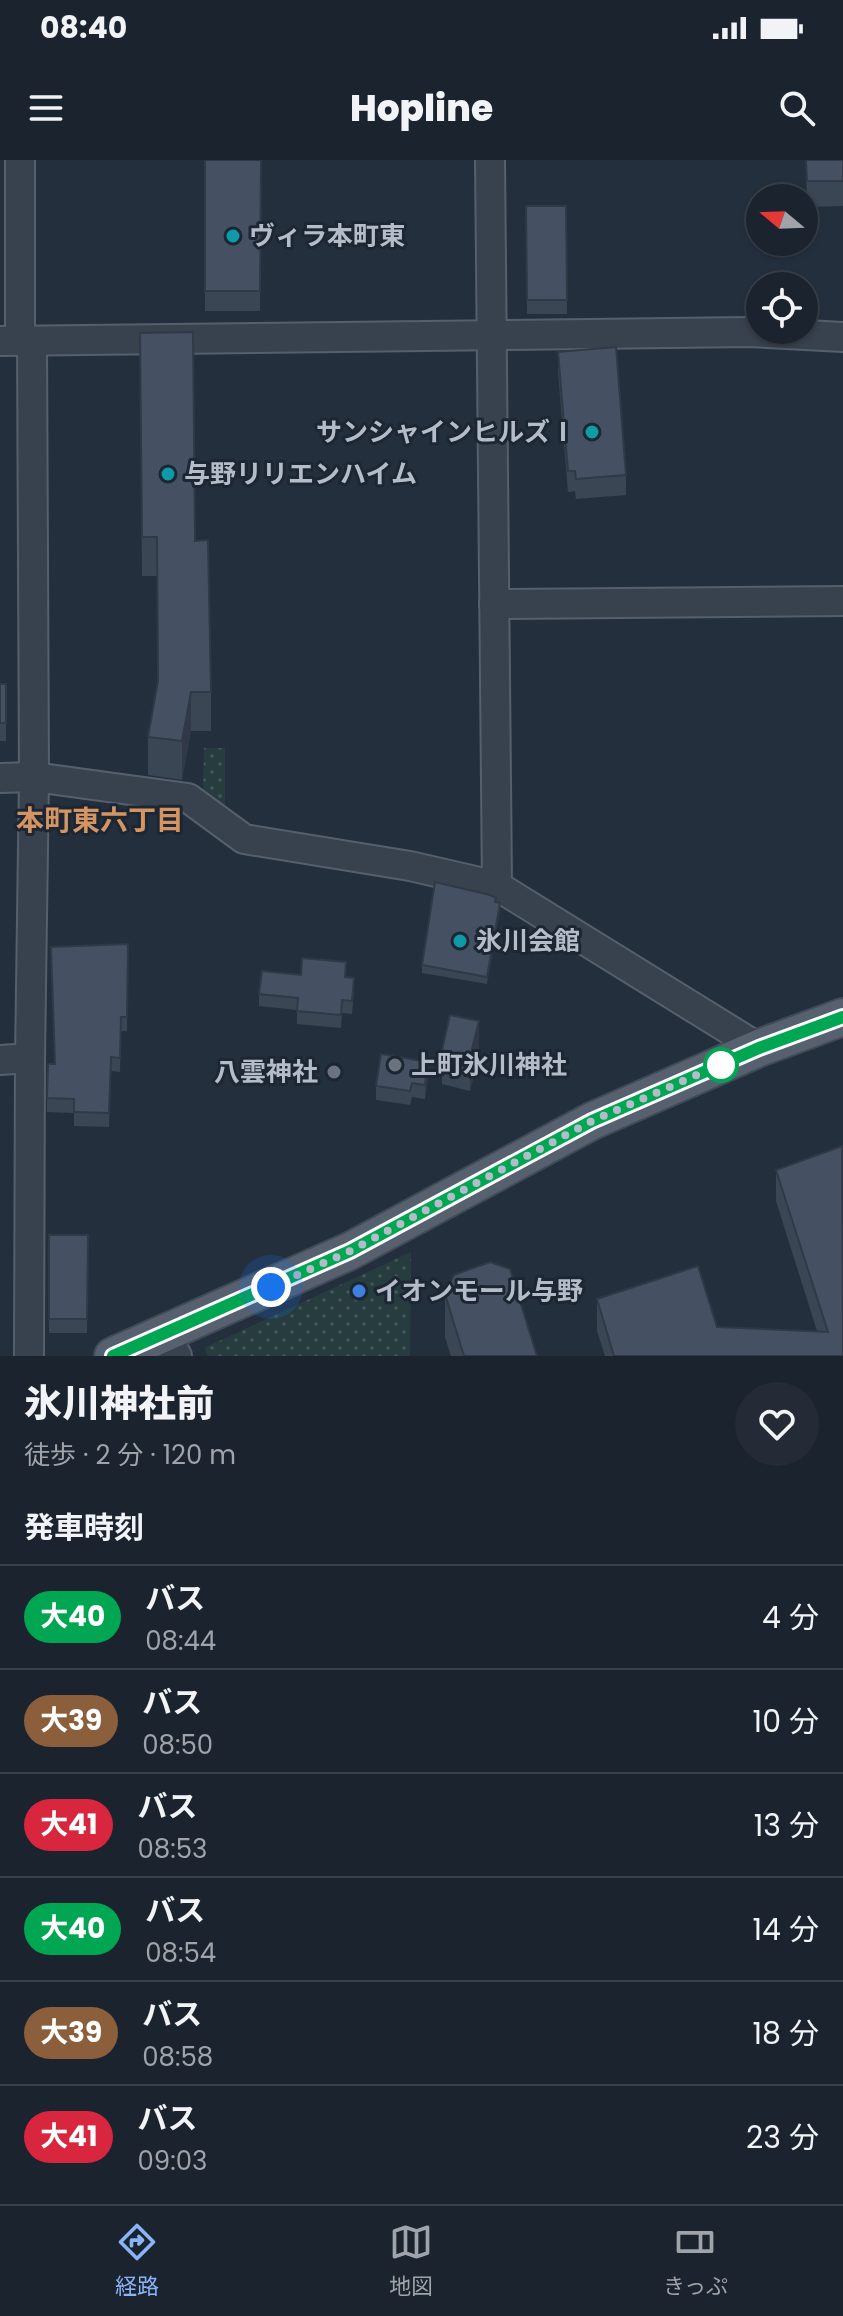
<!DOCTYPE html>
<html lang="ja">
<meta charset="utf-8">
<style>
body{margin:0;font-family:Poppins,"Noto Sans JP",sans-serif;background:#242b36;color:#f1f3f6;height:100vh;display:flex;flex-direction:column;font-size:30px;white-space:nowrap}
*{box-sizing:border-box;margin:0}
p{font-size:26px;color:#a0a4aa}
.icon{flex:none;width:44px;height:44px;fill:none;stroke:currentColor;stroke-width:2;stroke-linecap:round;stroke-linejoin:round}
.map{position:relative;height:1196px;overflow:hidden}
.panel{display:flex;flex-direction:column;background:#1b232e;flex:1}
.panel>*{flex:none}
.badge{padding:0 16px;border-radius:26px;font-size:28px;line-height:52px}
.needle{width:52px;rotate:289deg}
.fabs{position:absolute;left:746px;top:24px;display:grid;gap:16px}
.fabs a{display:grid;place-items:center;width:72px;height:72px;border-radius:50%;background:#1b232e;box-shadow:0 2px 6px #0004,0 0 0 2px #39404a;font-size:40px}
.you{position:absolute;width:40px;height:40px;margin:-20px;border:6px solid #fff;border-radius:50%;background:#1a73e8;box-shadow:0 0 0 12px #1a73e833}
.map>.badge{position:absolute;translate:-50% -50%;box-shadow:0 0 0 4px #fff}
h2{padding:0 24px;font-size:30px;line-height:72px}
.round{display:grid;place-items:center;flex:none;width:84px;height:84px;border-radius:42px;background:#242b36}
.headline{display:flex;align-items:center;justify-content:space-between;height:136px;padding:0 24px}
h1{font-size:38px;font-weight:800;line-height:60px}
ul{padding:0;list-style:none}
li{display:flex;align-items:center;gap:24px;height:104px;padding:0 24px;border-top:2px solid #39404a}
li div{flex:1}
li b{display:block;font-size:30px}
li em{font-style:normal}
li .badge{min-width:88px;font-weight:700;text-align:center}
.status{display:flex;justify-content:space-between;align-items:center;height:56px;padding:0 40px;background:#1b232e;direction:ltr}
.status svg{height:22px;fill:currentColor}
header{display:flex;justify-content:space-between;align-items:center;height:104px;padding:0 24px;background:#1b232e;font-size:36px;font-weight:800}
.dock{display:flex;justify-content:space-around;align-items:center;height:112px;border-top:2px solid #39404a;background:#1b232e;font-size:22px;color:#a0a4aa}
.dock a{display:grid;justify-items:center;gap:4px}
.dock .selected{color:#8ab4f8}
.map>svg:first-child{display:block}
.park{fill:url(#park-dots)}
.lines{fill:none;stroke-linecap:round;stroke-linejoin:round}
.minor-casing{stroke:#565f6c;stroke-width:32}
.major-casing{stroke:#414a57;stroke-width:40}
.minor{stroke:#38414e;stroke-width:28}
.major{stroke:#56606e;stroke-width:36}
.wall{fill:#3b4654}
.shaded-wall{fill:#303945}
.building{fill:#455162;stroke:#303945;stroke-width:2}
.line-casing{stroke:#fff;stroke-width:18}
.line{stroke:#00a651;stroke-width:12}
.walk{stroke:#b4bcc9;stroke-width:8;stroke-dasharray:0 14.4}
.culture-dot{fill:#0f9aa8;stroke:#1d2633;stroke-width:3}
.worship-dot{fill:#6b7280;stroke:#1d2633;stroke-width:3}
.stop-dot{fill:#fff;stroke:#00a651;stroke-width:4}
.shop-dot{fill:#3f7fe0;stroke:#1d2633;stroke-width:3}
.labels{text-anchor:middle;stroke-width:6;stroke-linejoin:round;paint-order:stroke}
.poi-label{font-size:26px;font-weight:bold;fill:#b4bcc9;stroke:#1d2633;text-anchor:start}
.neighbourhood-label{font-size:28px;font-weight:bold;fill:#d59563;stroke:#1d2633}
</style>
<div class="status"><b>08:40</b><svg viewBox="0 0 49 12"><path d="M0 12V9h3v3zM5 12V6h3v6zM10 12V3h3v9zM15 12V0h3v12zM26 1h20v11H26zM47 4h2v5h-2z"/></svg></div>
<header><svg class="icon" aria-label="menu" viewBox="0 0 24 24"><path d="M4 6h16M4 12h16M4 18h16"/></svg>Hopline<svg class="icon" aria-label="search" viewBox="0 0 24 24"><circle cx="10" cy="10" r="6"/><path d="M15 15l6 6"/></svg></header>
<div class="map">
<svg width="843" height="1196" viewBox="0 0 843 1196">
<defs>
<pattern id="park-dots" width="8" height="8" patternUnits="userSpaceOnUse" patternTransform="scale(2)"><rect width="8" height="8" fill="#263c3f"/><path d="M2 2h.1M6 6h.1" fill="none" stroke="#435659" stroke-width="1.8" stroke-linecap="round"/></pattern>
</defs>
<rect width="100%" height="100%" fill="#242f3e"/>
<g class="park">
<path d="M 204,588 L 225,588 L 225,645 L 203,632 Z"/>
<path d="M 411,1092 L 410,1196 L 208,1196 L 204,1188 Z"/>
</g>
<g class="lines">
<g class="minor-casing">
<g id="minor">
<path d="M 20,0 L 20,181"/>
<path d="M 490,0 L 497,726"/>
<path d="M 0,181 L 750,172 L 843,177"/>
<path d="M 494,444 L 843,441"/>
<path d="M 0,618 L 34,617 L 188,638 L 244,679 L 410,706 L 497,726 L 759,888"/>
<path d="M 0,900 L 30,898 L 34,617 L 32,181"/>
<path d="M 166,1174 L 177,1196"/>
<path d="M 29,1196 L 30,898"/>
</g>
</g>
<g class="major-casing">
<path id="major" d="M 113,1196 L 350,1091 L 592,961 L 759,888 L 843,857"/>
</g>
<use href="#minor" class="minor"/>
<use href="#major" class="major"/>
</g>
<g class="wall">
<path d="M 205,0 L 261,0 L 260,151 L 205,151 Z"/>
<path d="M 806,0 L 843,0 L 843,46 L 807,47 Z"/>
<path d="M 526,46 L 566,46 L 567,154 L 527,154 Z"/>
<path d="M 140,173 L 195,381 L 211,532 L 211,571 L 191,571 L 182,620 L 148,615 L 148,577 L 158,523 L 157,416 L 142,416 Z"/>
<path d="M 558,192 L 626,315 L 626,335 L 576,339 L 575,331 L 568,332 L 558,212 Z"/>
<rect x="0" y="524" width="6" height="57"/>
<path d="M 496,742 L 500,750 L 487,824 L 422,813 L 422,805 Z"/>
<path d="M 128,784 L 127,871 L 121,871 L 120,912 L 111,911 L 109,967 L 74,966 L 74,953 L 47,952 L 47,938 L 54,904 Z"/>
<path d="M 301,815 L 346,817 L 354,831 L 352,854 L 342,853 L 341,868 L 297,864 L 297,850 L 259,846 L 259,834 Z"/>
<path d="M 442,890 L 479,895 L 470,931 L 442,924 Z"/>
<path d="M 428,916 L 425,939 L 412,937 L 410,945 L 376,940 L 376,926 Z"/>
<path d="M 776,1010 L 843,1196 L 605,1196 L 597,1171 L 597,1139 L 717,1167 L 817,1171 L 776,1041 Z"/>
<path d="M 49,1075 L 88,1075 L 87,1173 L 49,1173 Z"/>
<path d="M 445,1134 L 537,1196 L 451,1196 L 445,1177 Z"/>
</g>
<g class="shaded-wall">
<path d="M 191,532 L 191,571 L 182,620 L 182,581 Z"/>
<path d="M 500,743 L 500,750 L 487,824 L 487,817 Z"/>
<path d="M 479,861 L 479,895 L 470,931 L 470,897 Z"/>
<path d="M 428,902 L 428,916 L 425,939 L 425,925 Z"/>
</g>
<g class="building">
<path d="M 205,0 L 261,0 L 260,131 L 205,131 Z"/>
<path d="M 806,0 L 843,0 L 843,21 L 807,21 Z"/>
<path d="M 526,46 L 566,46 L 567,140 L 527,140 Z"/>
<path d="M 193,172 L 195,381 L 208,380 L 211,532 L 191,532 L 182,581 L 148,577 L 158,521 L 157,377 L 142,377 L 140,173 Z"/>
<path d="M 616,187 L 626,315 L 576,319 L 575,311 L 568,311 L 558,192 Z"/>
<rect x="0" y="524" width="6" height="39"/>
<path d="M 435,722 L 490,735 L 496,738 L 495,742 L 500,743 L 487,817 L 422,805 Z"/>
<path d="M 128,784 L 127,857 L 121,857 L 120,898 L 111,897 L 109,953 L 74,952 L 74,939 L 47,938 L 48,904 L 55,904 L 51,787 Z"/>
<path d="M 302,798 L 346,802 L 345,817 L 354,818 L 352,841 L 342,840 L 341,855 L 297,851 L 298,838 L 259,834 L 262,811 L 301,815 Z"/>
<path d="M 450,855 L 479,861 L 470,897 L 442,890 Z"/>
<path d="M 381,894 L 428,902 L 425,925 L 412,923 L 410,931 L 376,926 Z"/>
<path d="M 842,986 L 843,1196 L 614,1196 L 597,1139 L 698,1106 L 717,1167 L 828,1172 L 776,1010 Z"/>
<path d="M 49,1075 L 88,1075 L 87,1159 L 49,1159 Z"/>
<path d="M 490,1102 L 510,1109 L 537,1196 L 464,1196 L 445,1134 L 454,1115 Z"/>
</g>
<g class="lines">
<g class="line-casing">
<path id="line" d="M 113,1196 L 350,1091 L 592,961 L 759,888 L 843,857"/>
</g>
<use href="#line" class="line"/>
<path class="walk" d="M 271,1127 L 350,1091 L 592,961 L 731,900 L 721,905"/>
</g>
<g class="culture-dot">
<circle cx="233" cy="76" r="8"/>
<circle cx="592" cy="272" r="8"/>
<circle cx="168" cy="314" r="8"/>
<circle cx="460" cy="781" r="8"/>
</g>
<g class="worship-dot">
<circle cx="395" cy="905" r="8"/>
<circle cx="334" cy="912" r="8"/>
</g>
<circle class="stop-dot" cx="721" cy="905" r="16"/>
<circle class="shop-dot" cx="359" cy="1131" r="8"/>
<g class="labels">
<g class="poi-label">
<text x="249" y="85">ヴィラ本町東</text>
<text x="576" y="281" text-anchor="end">サンシャインヒルズⅠ</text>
<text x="184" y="323">与野リリエンハイム</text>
<text x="476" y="790">氷川会館</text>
<text x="411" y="914">上町氷川神社</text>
<text x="318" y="921" text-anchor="end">八雲神社</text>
<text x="375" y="1140">イオンモール与野</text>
</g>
<g class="neighbourhood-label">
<text x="100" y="670">本町東六丁目</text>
</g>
</g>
</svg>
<div class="fabs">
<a><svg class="needle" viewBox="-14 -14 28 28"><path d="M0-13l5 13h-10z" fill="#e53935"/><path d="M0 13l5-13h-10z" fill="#a0a4aa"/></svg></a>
<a><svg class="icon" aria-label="locate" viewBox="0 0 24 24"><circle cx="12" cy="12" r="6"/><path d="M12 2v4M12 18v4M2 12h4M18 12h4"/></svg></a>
</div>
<div class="you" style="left:271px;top:1127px"></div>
</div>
<section class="panel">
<div class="headline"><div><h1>氷川神社前</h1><p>徒歩 · 2 分 · 120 m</p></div><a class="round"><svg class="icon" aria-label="heart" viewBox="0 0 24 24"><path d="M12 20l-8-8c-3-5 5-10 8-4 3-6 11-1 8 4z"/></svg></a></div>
<h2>発車時刻</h2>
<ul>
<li><span class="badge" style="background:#00a651;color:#fff">大40</span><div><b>バス</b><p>08:44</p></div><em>4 分</em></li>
<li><span class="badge" style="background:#8b5e3c;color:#fff">大39</span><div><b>バス</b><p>08:50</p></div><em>10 分</em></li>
<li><span class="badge" style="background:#d7263d;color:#fff">大41</span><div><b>バス</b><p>08:53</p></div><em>13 分</em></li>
<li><span class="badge" style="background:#00a651;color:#fff">大40</span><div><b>バス</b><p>08:54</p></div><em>14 分</em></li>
<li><span class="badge" style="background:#8b5e3c;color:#fff">大39</span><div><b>バス</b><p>08:58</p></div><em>18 分</em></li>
<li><span class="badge" style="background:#d7263d;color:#fff">大41</span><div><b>バス</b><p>09:03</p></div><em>23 分</em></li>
</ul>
</section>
<nav class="dock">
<a class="selected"><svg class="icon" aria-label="directions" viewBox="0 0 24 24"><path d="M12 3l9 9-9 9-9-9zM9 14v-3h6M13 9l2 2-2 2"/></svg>経路</a>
<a><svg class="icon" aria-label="map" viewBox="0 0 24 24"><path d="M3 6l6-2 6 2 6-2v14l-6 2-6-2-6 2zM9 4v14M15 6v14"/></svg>地図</a>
<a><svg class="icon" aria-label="tickets" viewBox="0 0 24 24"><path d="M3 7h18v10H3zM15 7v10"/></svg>きっぷ</a>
</nav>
